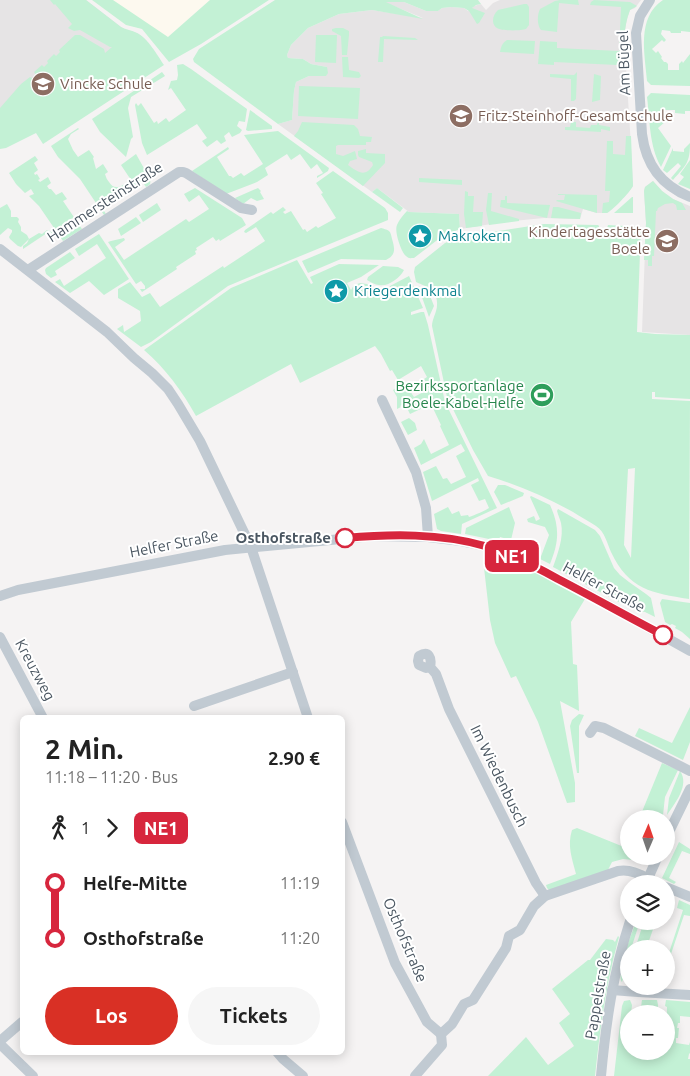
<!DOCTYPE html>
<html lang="de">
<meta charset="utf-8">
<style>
body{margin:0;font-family:Ubuntu,sans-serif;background:#f6f6f6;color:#222;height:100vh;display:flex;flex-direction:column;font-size:19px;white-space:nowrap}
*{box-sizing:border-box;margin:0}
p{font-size:16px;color:#767676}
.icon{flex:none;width:28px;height:28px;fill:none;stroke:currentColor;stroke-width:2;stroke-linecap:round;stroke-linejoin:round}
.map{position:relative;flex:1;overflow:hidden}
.sheet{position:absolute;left:20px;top:715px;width:325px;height:340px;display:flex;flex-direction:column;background:#fff;border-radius:8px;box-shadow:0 2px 12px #0003}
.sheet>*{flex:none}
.badge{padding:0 10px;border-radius:8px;font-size:18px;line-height:32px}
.needle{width:32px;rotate:2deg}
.controls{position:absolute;left:620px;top:810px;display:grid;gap:10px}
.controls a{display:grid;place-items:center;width:55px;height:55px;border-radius:50%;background:#fff;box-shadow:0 2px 12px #0003;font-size:25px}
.map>.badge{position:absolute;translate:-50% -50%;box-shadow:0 0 0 2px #fff}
.legs{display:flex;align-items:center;gap:8px;height:55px;padding:0 25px;font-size:16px}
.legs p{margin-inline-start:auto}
.summary{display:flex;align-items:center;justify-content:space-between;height:85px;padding:0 25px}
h1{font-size:28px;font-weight:700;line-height:38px}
.action{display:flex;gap:10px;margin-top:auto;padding:10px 25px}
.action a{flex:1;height:58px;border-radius:30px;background:#d93025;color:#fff;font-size:20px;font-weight:700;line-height:58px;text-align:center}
.action a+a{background:#f6f6f6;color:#222}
ul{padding:0 25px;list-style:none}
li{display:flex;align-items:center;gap:18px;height:55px;font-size:19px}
li i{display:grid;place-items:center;width:8px;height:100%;margin:0 6px;background:currentColor}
li i::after{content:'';width:12px;height:12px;margin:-6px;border:4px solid;border-radius:50%;background:#fff}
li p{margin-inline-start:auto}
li:first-child i{background:linear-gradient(#0000 50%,currentColor 0)}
li:last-child i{background:linear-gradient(currentColor 50%,#0000 0)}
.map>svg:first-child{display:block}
.commercial{fill:#fdf9ef}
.education{fill:#e6e4e5}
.green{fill:#c3f1d5;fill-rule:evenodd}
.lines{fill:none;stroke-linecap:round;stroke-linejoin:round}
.minor{stroke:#c1cad2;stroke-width:10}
.line-1-casing{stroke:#fff;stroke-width:11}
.line-1{stroke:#d7263d;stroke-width:8}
.stop-1-dot{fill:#fff;stroke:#d7263d;stroke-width:2.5}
.labels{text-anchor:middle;stroke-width:4;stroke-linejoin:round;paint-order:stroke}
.street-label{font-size:15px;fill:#4a5661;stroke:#fff}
.education-label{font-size:15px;fill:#785e54;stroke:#fff;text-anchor:start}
.culture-label{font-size:15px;fill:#0d838f;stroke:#fff;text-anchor:start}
.leisure-label{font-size:15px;fill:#27864d;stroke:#fff;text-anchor:end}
.stop-label{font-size:15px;font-weight:bold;fill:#4a5661;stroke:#fff;text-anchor:end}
</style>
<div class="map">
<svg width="690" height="1076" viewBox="0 0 690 1076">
<rect width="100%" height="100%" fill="#f5f3f3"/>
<path class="commercial" d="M 92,0 L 210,0 L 157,47 L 142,29 L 126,25 Z"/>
<g class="education">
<path d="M 0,0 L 86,0 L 121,27 L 126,30 L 137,33 L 147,41 L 0,134 Z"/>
<path d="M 500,0 L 641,0 L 635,8 L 630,10 L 627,19 L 624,36 L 630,130 L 633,186 L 628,193 L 607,213 L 597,213 L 583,209 L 580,219 L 544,218 L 504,222 L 460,229 L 459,214 L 409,212 L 377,188 L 372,192 L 278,124 L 292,120 L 294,91 L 296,82 L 309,76 L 326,76 L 327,67 L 311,64 L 303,59 L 288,58 L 287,55 L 291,45 L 308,28 L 339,14 L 372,10 L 423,18 L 384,2 L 404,2 L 426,11 L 438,11 L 442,8 L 451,7 L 464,8 L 468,11 L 474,6 L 481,4 L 486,10 L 493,3 Z"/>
<path d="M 653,181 L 662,191 L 673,199 L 690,206 L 690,335 L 642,332 L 646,223 L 644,191 L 645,187 Z"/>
</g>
<g class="green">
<path d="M 50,0 L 86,0 L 121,27 C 126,30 132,30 137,33 C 147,37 158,56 164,65 L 43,144 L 36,133 L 6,148 L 0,149 L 0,108 L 21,84 L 30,77 L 32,78 L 36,75 L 34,72 L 42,65 L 44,67 L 48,63 L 47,61 L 54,54 L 56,56 L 60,52 L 59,50 L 75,35 L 80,35 L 104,49 L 105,53 L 112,47 L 110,47 L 80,30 L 74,31 L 68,28 L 72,24 L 55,4 L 54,5 Z"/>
<path d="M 92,0 L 113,0 L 168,37 L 210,0 L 269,0 L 201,44 L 169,62 L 142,29 L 126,25 Z"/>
<path d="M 275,0 L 478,0 L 481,4 L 476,5 L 472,8 L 485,13 L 479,23 L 477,24 L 469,11 L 464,8 L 451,7 L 442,8 L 438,11 L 426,11 L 404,2 L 386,2 L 423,19 L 372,10 L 339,14 L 308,28 L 291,45 L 287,55 L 288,58 L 303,59 L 311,64 L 327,67 L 328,73 L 326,76 L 309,76 L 296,82 L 294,91 L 292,120 L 278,124 L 194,62 L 193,59 L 199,49 Z"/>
<path d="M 560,0 L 578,0 L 579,5 L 559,3 L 557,32 L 541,30 C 537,25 537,15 540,9 L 555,1 Z"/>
<path d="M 594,0 L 630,2 L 637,6 L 630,10 C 623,28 624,44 626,62 L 617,63 L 617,65 L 554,62 L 554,65 L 538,64 L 540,41 L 557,42 L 557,48 L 619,51 L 621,7 L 590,5 L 591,2 Z"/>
<path d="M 663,0 L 690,0 L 690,32 L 681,31 L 681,33 L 671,33 L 670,31 L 662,30 L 661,34 L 666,40 L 664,42 L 662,40 L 652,49 L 656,53 L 658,51 L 662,57 L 661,58 L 664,62 L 666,62 L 668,64 L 668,70 L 679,70 L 679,64 L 682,61 L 683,63 L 690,54 L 690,86 L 651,85 L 647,81 C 645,54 636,18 663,0 Z"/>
<path d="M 524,4 L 527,4 L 529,7 L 529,25 L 526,29 C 521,31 501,31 497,28 C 495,27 493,24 493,21 C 493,16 495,13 498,10 Z"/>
<path d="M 336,28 L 343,28 L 349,31 L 349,35 L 347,55 L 342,55 L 341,36 L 332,31 L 332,29 Z"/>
<path d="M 316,35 L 337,35 L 336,63 L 315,62 Z"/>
<path d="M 383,36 L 415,38 L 418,40 L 384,39 L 383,62 L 378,62 L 380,37 L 382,37 Z"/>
<path d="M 507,40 L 535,41 L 534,54 L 500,52 C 501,47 502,43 507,40 Z"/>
<path d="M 342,57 L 348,57 L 349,70 L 359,72 L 361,76 L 359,78 L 343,77 Z"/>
<path d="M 183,64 L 191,69 L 247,109 L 245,122 L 239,121 L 237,126 L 242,130 L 240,133 L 232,137 L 229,132 L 224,136 L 226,141 L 221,144 L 217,140 L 207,147 L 202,141 L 207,138 L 197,124 L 147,155 L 142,143 L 135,105 L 136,103 L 138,106 L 141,103 L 154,123 L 157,121 L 158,124 L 166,118 L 169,122 L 186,110 L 171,88 L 168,90 L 171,81 L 177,80 L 178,75 L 177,65 Z"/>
<path d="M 162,72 L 165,76 L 131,97 L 128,108 L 133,137 L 131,139 L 126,157 L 100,132 L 92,119 Z"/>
<path d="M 577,72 L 576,99 L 574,101 L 571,101 L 571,79 L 550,77 L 550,74 L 574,75 Z"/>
<path d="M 594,74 L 601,76 L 600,100 L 592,102 Z"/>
<path d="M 299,86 L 360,88 L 358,119 L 298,116 Z"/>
<path d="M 651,93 L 690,95 L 690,111 L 685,111 L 685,114 L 675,113 L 675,110 L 664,110 L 663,115 L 665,116 L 670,121 L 668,123 L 666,121 L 658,128 L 671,146 L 661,167 C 649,145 650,121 647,97 Z"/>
<path d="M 250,110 L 272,126 L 272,129 L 248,131 L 246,130 Z"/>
<path d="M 598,119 L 599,120 L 599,125 L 610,127 L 610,131 L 601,129 L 601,132 L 565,130 L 565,127 L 570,127 L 571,122 L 576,122 L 576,127 L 590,128 L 591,125 L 597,125 Z"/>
<path d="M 302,122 L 354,125 L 358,129 L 360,136 L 372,137 L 371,142 L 366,142 L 366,145 L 338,145 L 336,146 L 336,154 L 343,156 L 355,151 L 357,159 L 350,161 L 348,165 C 358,172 365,178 373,165 L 372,162 L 359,157 L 358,155 L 358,151 L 366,149 L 366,153 L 385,154 L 385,163 L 363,186 L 294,136 L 298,131 Z"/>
<path d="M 78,128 L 79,129 L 71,134 L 68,139 L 73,150 L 78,157 L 89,150 L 94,157 L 93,158 L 96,169 L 103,164 L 108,172 L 105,174 C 106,177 107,180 109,182 C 115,192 123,185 131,180 L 121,165 L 136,154 L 150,179 C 151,184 150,185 146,187 L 142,181 L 102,208 L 106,214 L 104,215 L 80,179 L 58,157 L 51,146 Z"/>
<path d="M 278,131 L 329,168 L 328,171 L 317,178 L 317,176 L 323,173 L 317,164 L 311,169 L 300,154 L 291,160 L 287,154 L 265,168 L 268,175 L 257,182 L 226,194 L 192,171 L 228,147 L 229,149 L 217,157 L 229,176 L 231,176 L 233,178 L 241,173 L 244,176 L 263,164 L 244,135 Z"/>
<path d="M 626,136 L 631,136 L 633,186 C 630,192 612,211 607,213 C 605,213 604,213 602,213 L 603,203 L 609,202 L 610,191 L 605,191 L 607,141 L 613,141 L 613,154 L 625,155 Z"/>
<path d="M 690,143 C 690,163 686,165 673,180 L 671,178 L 681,166 L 678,163 L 667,173 L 663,170 L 673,148 L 673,151 L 684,152 L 684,149 Z"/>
<path d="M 35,156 L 38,160 L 34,163 L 38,170 L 34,173 L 35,175 L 37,174 L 40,179 L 38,180 L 40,182 L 48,177 L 51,183 L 47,186 L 49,189 L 51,189 L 56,195 L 62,192 L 67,199 L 63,201 L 82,229 L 63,241 L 39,206 L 29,196 L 34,194 L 31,189 L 25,193 L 16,184 L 9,173 Z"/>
<path d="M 690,160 L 690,189 L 678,184 L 684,177 L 680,174 Z"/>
<path d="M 333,171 L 385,208 L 388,213 L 388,220 L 247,278 L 228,286 L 151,342 L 141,347 L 117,329 L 123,325 L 124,332 L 141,321 L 140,311 L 118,298 L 118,289 L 130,282 L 142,297 L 150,293 L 160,307 L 223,266 L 224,268 L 265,241 L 256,227 L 246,233 L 244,232 L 245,230 L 271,212 L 273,214 L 283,207 L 286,210 L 283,212 L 285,214 L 291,211 L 303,230 L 305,229 L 307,232 L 316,226 L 318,228 L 336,218 L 321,194 L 323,193 L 316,183 Z"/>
<path d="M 419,178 L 462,180 L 462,185 L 419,182 Z"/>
<path d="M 653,181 L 662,191 L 673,199 L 682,203 L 686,210 L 677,210 L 676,205 L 673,203 L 665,204 L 658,208 L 657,211 L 656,211 L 654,256 L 652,256 L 652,266 L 648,266 L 648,260 L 644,260 L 646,223 L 644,191 L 645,187 Z"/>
<path d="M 195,188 L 242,218 L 246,225 L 220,241 L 219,239 L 216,241 L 213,237 L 196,248 L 197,250 L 195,251 L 196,254 L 176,267 L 177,269 L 142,292 L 140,289 L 145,289 L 145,286 L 141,281 L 136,284 L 108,242 L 111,241 L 124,238 L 125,240 L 115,247 L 124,260 L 186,219 L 189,222 L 209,209 L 199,195 L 189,202 L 184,194 Z"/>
<path d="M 258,188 L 261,191 L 260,192 L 264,199 L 257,201 L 251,198 L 243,204 L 235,198 Z"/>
<path d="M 377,188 L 403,208 L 400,212 L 372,192 Z"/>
<path d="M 465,191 L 468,192 L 468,196 L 474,196 L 473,212 L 483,212 L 482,226 L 466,228 L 464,214 Z"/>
<path d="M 488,193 L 492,193 L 491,211 L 519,219 L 519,221 L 489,225 L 486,210 Z"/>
<path d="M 558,194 L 597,195 L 597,213 L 556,201 L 557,200 L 564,200 L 565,195 L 558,195 Z"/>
<path d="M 505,196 L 507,196 L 507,203 L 550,205 L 547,218 L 500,207 L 501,200 L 505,200 Z"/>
<path d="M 632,197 L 633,197 L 633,213 L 614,213 Z"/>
<path d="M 157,203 L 161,210 L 143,222 L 139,215 Z"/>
<path d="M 7,204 L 11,211 L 11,217 L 17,217 L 19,219 L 18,222 L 21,227 L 21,231 L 27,235 L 29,239 L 39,233 L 42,234 L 47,230 L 52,232 L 55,237 L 54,237 L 50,231 L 23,249 L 23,246 L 27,243 L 29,239 L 21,247 L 18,246 L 10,239 L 9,237 L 12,232 L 12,230 L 8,228 L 0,235 L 0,208 Z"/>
<path d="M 553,207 L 558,207 L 581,213 L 580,219 L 551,218 Z"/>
<path d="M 407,211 L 409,212 L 459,214 L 460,229 L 448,234 L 436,241 L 414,258 C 410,258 409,259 406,256 C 401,252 394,231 397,225 C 399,220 403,215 407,211 Z"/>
<path d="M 136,217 L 141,223 L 121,236 L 118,229 Z"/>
<path d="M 544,224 L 598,225 L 599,226 L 599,232 L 606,232 L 608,225 L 641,227 L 637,332 L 655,334 L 690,335 L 690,399 L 655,397 L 655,392 L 652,392 L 652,399 L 690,401 L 689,599 C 652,593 629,590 611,552 C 607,543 605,532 596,526 C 589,521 580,517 573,512 C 546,497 518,485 488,476 L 473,450 L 450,403 L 447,397 L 432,326 C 432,319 437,312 437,305 C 438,291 428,287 416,282 L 414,272 L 415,267 L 445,243 L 460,237 L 463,243 L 467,241 L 465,236 ZM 635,468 L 631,558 L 624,545 L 628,469 Z"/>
<path d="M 381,228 C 384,229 386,229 389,231 C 391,233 391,235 392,239 C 395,249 396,255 386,260 L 341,259 L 308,273 L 302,261 Z"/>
<path d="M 99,234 L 129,279 L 104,295 L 89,281 L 70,293 L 55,282 L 60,279 L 64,286 L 106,258 L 97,244 L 79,256 L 75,249 Z"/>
<path d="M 70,252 L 75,258 L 55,271 L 57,275 L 51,278 L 46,274 L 45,270 L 46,268 Z"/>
<path d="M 297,260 L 311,284 L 313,283 L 310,277 L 339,264 L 379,265 L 361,277 L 347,283 L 351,290 L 354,285 L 360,283 L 367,284 L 374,290 L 387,292 L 390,286 L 409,276 L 423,308 L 411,312 L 411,315 L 421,312 L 424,312 L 428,325 L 445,402 L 497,508 L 462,524 L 461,534 L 441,531 L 437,529 L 434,514 L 448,507 L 452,514 L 459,511 L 461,516 L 468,515 L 469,517 C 475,515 484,511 489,508 L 485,499 L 479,501 L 471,485 L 479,481 L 478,478 L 432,501 L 423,472 L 436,466 L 443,479 L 447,478 L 451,484 L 466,477 L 456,456 L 465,451 L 461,444 L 421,465 L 414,448 L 421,444 L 424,439 L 431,454 L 449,445 L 440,426 L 441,425 L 431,404 L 410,414 L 405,404 L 400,406 L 401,407 L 397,409 L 397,397 L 393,390 L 404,382 L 414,397 L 429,389 L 424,379 L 427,377 L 421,366 L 398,380 L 392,370 L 390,371 L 381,354 L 375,346 L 300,383 L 291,364 L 196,416 C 182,391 166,369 144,350 L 231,288 Z"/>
<path d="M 383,266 L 398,267 L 404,270 C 400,278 388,287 379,285 C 375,285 371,282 367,280 L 368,277 Z"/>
<path d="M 418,286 C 429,291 430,295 434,306 L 429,317 Z"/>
<path d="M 409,418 L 415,423 L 417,430 L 408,435 L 401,422 Z"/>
<path d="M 498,485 L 505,485 L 524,493 L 523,496 L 501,505 L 494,492 Z"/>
<path d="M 531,496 L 550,505 C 560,527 559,542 550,564 L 540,559 L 549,535 L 545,527 L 528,522 L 527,519 L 534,516 L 536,521 L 540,519 L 530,497 Z"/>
<path d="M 509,507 L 515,523 L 511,540 L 500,537 L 498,542 L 489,539 L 465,534 L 466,528 Z"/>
<path d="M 558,509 L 595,530 L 600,536 L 614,568 L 620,575 L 629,582 L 646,594 L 651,598 L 655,617 L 645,612 L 632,609 L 553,567 C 558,553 564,537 561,523 C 560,519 558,515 557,511 Z"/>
<path d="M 485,546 L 588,594 L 571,622 L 573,664 L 577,665 L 579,711 L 560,701 L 575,783 L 575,802 L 567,803 L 538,722 L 516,676 L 511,678 L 495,643 L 490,620 L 483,559 Z"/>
<path d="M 662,599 L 690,603 L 690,639 L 682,632 L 675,628 L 676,626 L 672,624 L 670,625 L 665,622 L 660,603 Z"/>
<path d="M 690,707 L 690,742 L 683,760 L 635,736 L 639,728 L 672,743 Z"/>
<path d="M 579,714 L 584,715 L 579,726 L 579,773 L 577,773 L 570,726 L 572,720 Z"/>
<path d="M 662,763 L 678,770 L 665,797 L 663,815 L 661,819 L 639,819 Z"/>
<path d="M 680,771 C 690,785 675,803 667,815 L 669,798 Z"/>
<path d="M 577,828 L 629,849 L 629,856 L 643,856 L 642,861 L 623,859 L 612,862 L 608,870 L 549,890 L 547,888 L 546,885 L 576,874 C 572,858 567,846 572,830 Z"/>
<path d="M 679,842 L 690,849 L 690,854 L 682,851 L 669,878 L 676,882 L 674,884 L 662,878 Z"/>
<path d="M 679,900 L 690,905 L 690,916 L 684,915 L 666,969 L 666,962 L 683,910 L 677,908 Z"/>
<path d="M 636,921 L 640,921 L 631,949 L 629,949 L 629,957 L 622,982 L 621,981 C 618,967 631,936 636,921 Z"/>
<path d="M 644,921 L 656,921 L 646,949 L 635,949 Z"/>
<path d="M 618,936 L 619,937 C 606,983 600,1029 595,1076 L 488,1076 L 526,1037 L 548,1065 L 574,1046 L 559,1023 L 570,1014 L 552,989 L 588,960 L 590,960 L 606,939 L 613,940 L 615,942 Z"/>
<path d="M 630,1000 L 632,1005 L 631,1014 L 629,1014 L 629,1051 L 666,1051 L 667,1007 L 665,1006 L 666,1000 L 690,1002 L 690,1017 L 680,1016 L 680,1023 L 678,1023 L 677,1028 L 679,1028 L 678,1038 L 676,1038 L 676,1043 L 689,1045 L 690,1042 L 690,1053 L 689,1054 L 688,1059 L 690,1059 L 690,1076 L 614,1076 L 622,1006 L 624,1001 Z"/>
<path d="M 642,1000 L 657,1000 L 658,1005 L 658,1014 L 640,1014 Z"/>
</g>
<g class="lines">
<g class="minor">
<path d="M 650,0 L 640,16 L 636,33 L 642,134 C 646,165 661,185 690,197"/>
<path d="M 0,249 L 107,332 L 134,358 L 152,373 L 168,389 L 178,404 L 200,441 L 251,547 L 308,718"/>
<path d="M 28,270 L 179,172 L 183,172 L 186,173 L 241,208 L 252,210"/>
<path d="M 382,400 L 416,472 L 426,508 L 428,537"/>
<path d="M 0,596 L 18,590 L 225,550 L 373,536 L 428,537 L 461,541 L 485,546 L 509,554 L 588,594 L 690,651"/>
<path d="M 0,637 L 43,718"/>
<path d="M 430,667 L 426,668 L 419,665 L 418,661 L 419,656 C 429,650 432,658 430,667 L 436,674 L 449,709 L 536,883 L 545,896"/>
<path d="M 194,706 L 293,672"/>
<path d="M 590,733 L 595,726 L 604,728 L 690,771"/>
<path d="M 342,822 L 395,963 L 427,1022 L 441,1034"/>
<path d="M 666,838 L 690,789"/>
<path d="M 646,883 L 658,856"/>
<path d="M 666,887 L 690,897"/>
<path d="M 612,990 L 638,992 L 690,995"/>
<path d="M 0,1041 L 22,1022"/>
<path d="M 0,1044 L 33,1076"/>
<path d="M 277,1052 L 283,1059 L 303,1076"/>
<path d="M 415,1076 L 442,1045 L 441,1034 L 452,1024 L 464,1004 L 473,1000 L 506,948 L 509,936 L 520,930 L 534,906 L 545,896 L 618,871 C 633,868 646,878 659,884"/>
<path d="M 601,1076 C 606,1022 613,973 630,921"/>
</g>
</g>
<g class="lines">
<g class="line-1-casing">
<path id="line-1" d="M 345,538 C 391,534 440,533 485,546 C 511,554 535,566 558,579 C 593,597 628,617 663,635"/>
</g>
<use href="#line-1" class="line-1"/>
</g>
<defs>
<g id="school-disc" transform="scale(1.25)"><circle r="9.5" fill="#8d6e63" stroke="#fff"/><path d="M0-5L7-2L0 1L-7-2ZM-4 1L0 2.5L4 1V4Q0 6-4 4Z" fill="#fff"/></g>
<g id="sight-disc" transform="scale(1.25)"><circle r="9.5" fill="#0f9aa8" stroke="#fff"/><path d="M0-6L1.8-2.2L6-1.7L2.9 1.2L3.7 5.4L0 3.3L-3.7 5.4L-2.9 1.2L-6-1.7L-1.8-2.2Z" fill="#fff"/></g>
<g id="stadium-disc" transform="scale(1.25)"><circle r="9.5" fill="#2e9e5b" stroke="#fff"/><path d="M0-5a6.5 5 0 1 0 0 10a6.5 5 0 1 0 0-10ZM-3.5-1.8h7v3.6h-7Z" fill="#fff"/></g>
</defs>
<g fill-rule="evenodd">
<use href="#school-disc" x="43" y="84"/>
<use href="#school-disc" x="461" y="116"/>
<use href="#sight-disc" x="420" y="236"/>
<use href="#school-disc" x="667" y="241"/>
<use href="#sight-disc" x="336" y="291"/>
<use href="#stadium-disc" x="542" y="395"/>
</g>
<g class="stop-1-dot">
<circle cx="345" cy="538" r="9"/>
<circle cx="663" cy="635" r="9"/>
</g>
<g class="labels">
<g class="street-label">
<text transform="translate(624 63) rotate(-92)" y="5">Am Bügel</text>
<text transform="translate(105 202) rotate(-33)" y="5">Hammersteinstraße</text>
<text transform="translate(174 544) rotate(-11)" y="5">Helfer Straße</text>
<text transform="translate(604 587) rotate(28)" y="5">Helfer Straße</text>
<text transform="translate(35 670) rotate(62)" y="5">Kreuzweg</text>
<text transform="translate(499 776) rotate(64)" y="5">Im Wiedenbusch</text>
<text transform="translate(405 940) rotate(67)" y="5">Osthofstraße</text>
<text transform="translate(598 995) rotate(-80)" y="5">Pappelstraße</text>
</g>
<g class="education-label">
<text x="60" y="89">Vincke Schule</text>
<text x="478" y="121">Fritz-Steinhoff-Gesamtschule</text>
<text x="650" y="237" text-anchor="end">Kindertagesstätte<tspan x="650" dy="17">Boele</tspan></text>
</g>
<g class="culture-label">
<text x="438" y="241">Makrokern</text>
<text x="354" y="296">Kriegerdenkmal</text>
</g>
<g class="leisure-label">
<text x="524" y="391">Bezirkssportanlage<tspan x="524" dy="17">Boele-Kabel-Helfe</tspan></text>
</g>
<g class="stop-label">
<text x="331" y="543">Osthofstraße</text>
</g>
</g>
</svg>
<div class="controls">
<a><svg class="needle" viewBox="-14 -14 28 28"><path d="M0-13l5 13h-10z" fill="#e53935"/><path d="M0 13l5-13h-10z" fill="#767676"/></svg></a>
<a><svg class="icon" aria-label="layers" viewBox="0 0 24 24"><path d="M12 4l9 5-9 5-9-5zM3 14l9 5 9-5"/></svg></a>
<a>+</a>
<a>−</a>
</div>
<b class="badge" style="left:512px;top:556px;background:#d7263d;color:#fff">NE1</b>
<section class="sheet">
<div class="summary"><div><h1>2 Min.</h1><p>11:18 – 11:20 · Bus</p></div><b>2.90 €</b></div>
<div class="legs"><svg class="icon" aria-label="walk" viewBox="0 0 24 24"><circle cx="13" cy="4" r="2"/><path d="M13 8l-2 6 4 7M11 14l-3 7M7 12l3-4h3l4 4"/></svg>1<svg class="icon" aria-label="forward" viewBox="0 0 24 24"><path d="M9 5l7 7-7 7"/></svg><b class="badge" style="background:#d7263d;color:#fff">NE1</b></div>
<ul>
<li><i style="color:#d7263d"></i><b>Helfe-Mitte</b><p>11:19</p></li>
<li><i style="color:#d7263d"></i><b>Osthofstraße</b><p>11:20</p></li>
</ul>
<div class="action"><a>Los</a><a>Tickets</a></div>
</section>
</div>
